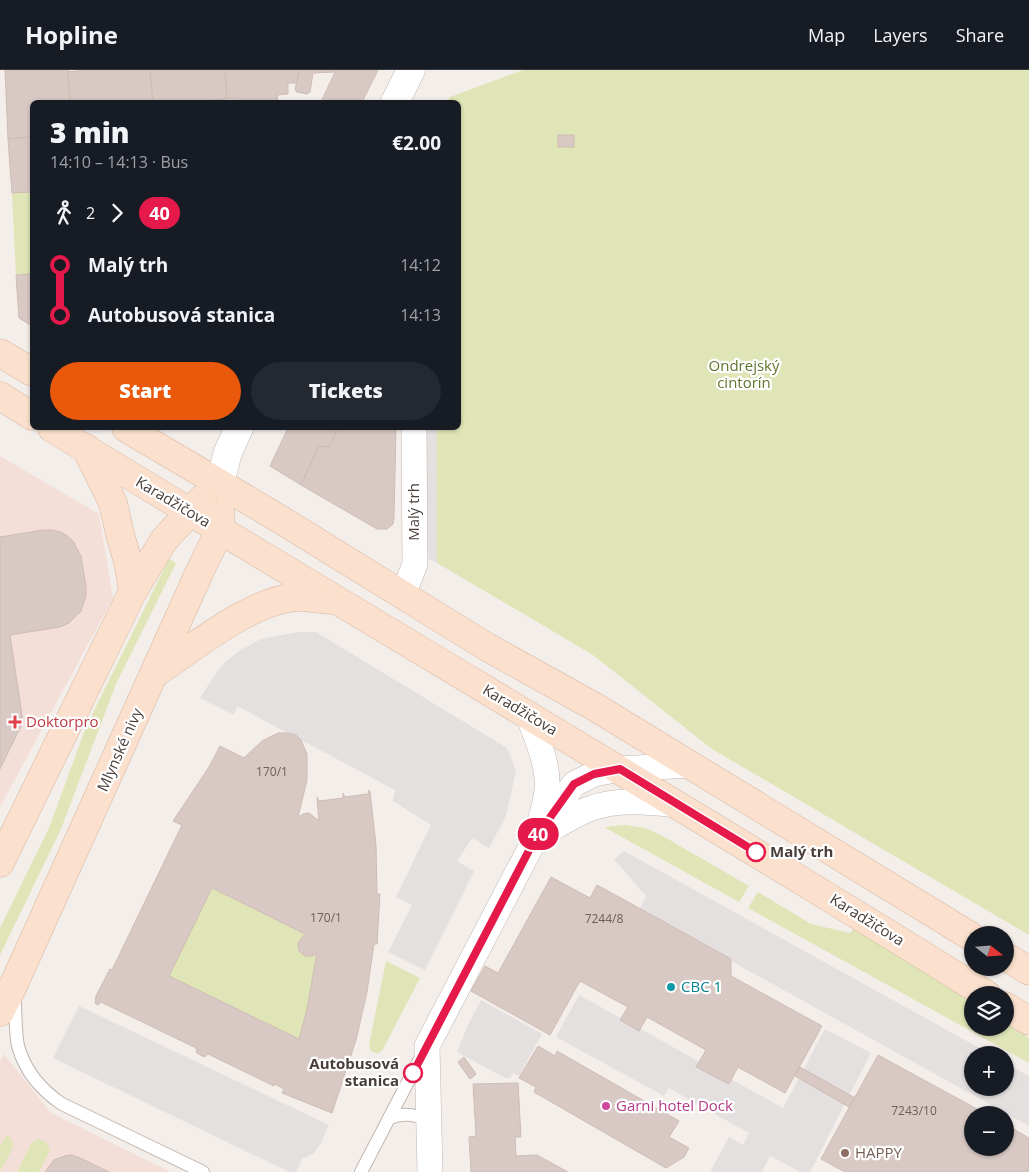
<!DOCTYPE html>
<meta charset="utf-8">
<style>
body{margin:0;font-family:"Open Sans",sans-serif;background:#242831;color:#f1f3f6;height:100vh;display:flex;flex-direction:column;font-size:19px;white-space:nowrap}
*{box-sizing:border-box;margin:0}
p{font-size:16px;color:#9ea1a6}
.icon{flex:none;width:28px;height:28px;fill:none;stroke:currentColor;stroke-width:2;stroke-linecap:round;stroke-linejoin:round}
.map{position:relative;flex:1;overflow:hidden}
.details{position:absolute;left:30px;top:30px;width:431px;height:330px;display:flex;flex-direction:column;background:#171b24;border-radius:8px;box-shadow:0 1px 4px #0004}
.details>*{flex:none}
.badge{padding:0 10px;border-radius:16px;font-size:18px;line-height:32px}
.needle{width:32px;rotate:107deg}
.tools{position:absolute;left:964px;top:856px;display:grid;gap:10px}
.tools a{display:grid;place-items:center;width:50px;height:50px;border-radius:50%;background:#171b24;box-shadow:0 1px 4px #0004;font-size:25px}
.map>.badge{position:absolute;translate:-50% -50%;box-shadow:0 0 0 2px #fff}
.legs{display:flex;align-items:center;gap:8px;height:55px;padding:0 20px;font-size:16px}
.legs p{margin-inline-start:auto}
.summary{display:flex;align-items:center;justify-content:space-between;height:85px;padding:0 20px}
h1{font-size:28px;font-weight:800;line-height:38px}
.action{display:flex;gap:10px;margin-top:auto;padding:10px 20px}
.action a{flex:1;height:58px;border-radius:30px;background:#ea580c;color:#fff;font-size:20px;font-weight:800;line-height:58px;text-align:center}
.action a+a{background:#242831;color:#f1f3f6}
ul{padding:0 20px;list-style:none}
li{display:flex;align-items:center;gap:18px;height:50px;font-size:19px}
li i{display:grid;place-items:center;width:8px;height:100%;margin:0 6px;background:currentColor}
li i::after{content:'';width:12px;height:12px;margin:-6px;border:4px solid;border-radius:50%;background:#171b24}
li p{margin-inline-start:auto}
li:first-child i{background:linear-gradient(#0000 50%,currentColor 0)}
li:last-child i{background:linear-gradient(currentColor 50%,#0000 0)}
header{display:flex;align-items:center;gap:30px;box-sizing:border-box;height:70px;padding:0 25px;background:#171b24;border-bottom:1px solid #363941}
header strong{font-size:24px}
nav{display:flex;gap:28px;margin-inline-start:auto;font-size:18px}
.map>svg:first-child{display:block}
.commercial{fill:#f4dfd8}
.green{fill:#dfe5b6}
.parking{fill:#e3e0df}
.building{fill:#d8c9c4;stroke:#cfbcb4;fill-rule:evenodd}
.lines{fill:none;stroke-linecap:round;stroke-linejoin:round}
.service-casing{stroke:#c2b6b0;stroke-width:14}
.minor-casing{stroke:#c2b6b0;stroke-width:26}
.tertiary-casing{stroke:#c2b6b0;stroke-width:29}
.secondary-casing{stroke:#d4b59f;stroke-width:29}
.service{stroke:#fff;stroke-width:12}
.minor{stroke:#fff;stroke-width:25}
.tertiary{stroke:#fff;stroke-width:28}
.secondary{stroke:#fbe1cd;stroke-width:28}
.line-1-casing{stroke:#fff;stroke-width:11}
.line-1{stroke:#e51a4b;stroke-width:8}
.health-dot{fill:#e0444e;stroke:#fff;stroke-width:2}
.stop-1-dot{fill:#fff;stroke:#e51a4b;stroke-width:2.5}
.culture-dot{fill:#0f9aa8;stroke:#fff;stroke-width:2}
.hotel-dot{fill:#d1479c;stroke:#fff;stroke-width:2}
.education-dot{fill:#8d6e63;stroke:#fff;stroke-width:2}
.labels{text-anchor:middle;stroke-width:4.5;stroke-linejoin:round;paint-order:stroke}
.number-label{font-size:12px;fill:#6c605c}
.park-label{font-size:15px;fill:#61762f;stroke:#fff}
.street-label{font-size:15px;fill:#483d39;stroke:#fff}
.health-label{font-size:15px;fill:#be3a42;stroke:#fff;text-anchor:start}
.stop-label{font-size:15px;font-weight:bold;fill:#483d39;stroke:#fff;text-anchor:start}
.culture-label{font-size:15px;fill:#0d838f;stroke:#fff;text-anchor:start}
.hotel-label{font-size:15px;fill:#b23c85;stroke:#fff;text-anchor:start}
.education-label{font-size:15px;fill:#785e54;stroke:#fff;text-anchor:start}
</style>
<header>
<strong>Hopline</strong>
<nav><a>Map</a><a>Layers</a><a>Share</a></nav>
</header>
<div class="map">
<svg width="1029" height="1102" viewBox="0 0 1029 1102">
<rect width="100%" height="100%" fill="#f4eeea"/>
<g class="commercial">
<path d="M 0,386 L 99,444 L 113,528 L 0,737 Z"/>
<path d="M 4,984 L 51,1043 L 171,1102 L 0,1102 L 0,991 Z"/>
</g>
<g class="green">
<path d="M 523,0 L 1029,0 L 1029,865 L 712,679 L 593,585 L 437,493 L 437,358 L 459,358 L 459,32 L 447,32 L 450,27 Z"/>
<path d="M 32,122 L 32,204 L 16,205 L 12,123 Z"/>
<path d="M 169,489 L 176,493 L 116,614 L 61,759 L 0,885 L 0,858 L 49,758 L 86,657 Z"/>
<path d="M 625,755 L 645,758 L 661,765 L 749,816 L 739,832 L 604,757 Z"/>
<path d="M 212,818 L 305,864 L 298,873 L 299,881 C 305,886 309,888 317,883 L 307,939 L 299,969 L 169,906 Z"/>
<path d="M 758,822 L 811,854 L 850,863 L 856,856 L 972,931 L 972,958 L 1005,958 L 1005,952 L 1029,968 L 1029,993 L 748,838 Z"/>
<path d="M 386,891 L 420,908 L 383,979 L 379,983 C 373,983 370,981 369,975 Z"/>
<path d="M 8,1066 L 12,1069 L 13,1077 L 0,1102 L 0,1076 L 5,1067 Z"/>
<path d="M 39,1069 L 47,1073 L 50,1080 L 39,1102 L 17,1102 L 32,1072 Z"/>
</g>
<g class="parking">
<path d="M 421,358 L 437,358 L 437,493 L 420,485 Z"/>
<path d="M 298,562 L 316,562 L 507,678 L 516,701 L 506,746 L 489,778 L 472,768 L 457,791 L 474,801 L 425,900 L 388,882 L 412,835 L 396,827 L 431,755 L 393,731 L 395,720 L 237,636 L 234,645 L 200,628 L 214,606 L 226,591 L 241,580 L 261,569 Z"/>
<path d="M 624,781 L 992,985 L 972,985 L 972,1018 L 1005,1018 L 1005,993 L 1029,1006 L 1029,1056 L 639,840 L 646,826 L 614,789 Z"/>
<path d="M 579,925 L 783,1038 L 825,959 L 871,983 L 810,1102 L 800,1102 L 770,1086 L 762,1102 L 710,1102 L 729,1067 L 743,1075 L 749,1063 L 669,1018 L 664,1026 L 556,967 Z"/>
<path d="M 481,930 L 542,964 L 519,1006 L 513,1003 L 510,1008 L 505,1008 L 457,982 L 468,955 Z"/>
<path d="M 79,936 L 329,1055 L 321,1073 L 314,1083 L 302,1089 L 296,1102 L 289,1102 L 53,988 Z"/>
</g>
<g class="building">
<path d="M 5,0 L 69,0 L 70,32 L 32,32 L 32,67 L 8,69 Z"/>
<path d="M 84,0 L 150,0 L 153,32 L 70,32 L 68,2 Z"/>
<path d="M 150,0 L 225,0 L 227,29 L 195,31 L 195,32 L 153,32 Z"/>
<path d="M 225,0 L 299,0 L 297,13 L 288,13 L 288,24 L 277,25 L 278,32 L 236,32 L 236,29 L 227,29 Z"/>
<path d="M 299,0 L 378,0 L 362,32 L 321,32 L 335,2 L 313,3 L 310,22 L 307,24 L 297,22 L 295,20 Z"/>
<rect x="558" y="65" width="16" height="12"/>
<path d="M 32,67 L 32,122 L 12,123 L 8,69 Z"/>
<path d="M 32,204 L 32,256 L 19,248 L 16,205 Z"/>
<path d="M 288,358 L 337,358 L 333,370 L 332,370 L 329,377 L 319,376 L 301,415 L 270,396 Z"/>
<path d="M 337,358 L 396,358 L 394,448 L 393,454 L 387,459 L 377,459 L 301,415 L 319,376 L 329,377 L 332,370 L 333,370 Z"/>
<path d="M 43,460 L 52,460 L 60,462 L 66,465 L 73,471 L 81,486 L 86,517 L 86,526 L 81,541 L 69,553 L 60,557 L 10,565 L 23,652 L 0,699 L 0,467 Z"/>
<path d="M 278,663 L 288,663 L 296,665 L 301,670 L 307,684 L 307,710 L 298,747 L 303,744 L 309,743 L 319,751 L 317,727 L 319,731 L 343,728 L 343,723 L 345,727 L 368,724 L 369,720 L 370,722 L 376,775 L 377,824 L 380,824 L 377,874 L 374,874 L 367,922 L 356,970 L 332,1043 L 282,1023 L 284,1019 L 275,1014 L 274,1016 L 208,984 L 204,987 L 197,983 L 196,978 L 101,932 L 98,935 L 95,933 L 96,926 L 110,899 L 112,900 L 182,755 L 173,751 L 209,697 L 220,676 L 244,688 L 262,671 ZM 212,818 L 305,864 L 298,873 L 299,881 L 305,886 L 313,886 L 317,883 L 307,939 L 299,969 L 169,906 Z"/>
<path d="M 551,807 L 590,828 L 597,815 L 639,838 L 731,889 L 731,906 L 822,956 L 785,1023 L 738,997 L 729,1014 L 696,997 L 706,980 L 647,947 L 639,961 L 620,950 L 628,937 L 580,911 L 550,965 L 471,921 L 485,896 L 498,903 Z"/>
<path d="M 538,976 L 555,986 L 557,981 L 679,1051 L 669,1067 L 689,1078 L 684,1087 L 666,1098 L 534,1022 L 536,1017 L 519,1008 Z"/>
<path d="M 878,985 L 988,1045 L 972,1045 L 972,1078 L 1005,1078 L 1005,1054 L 1029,1068 L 1029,1102 L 845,1102 L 821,1089 Z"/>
<path d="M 464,987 L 476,1004 L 470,1009 L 458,992 Z"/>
<path d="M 800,997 L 855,1028 L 849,1037 L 795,1006 Z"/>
<path d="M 518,1013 L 521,1067 L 515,1067 L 516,1086 L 537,1085 L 568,1102 L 471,1102 L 469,1067 L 476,1066 L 473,1014 Z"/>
<path d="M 72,1085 L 80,1088 L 109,1102 L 45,1102 L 54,1090 L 64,1086 Z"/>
</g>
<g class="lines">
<g class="service-casing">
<g id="service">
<path d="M 14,925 C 16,940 15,963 18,976 C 25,1001 41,1020 62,1034 L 203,1102"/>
<path d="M 389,1048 C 403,1043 414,1044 428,1050"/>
<path d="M 361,1102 L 422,985"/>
</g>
</g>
<g class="minor-casing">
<g id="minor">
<path d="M 403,525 L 415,494 L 414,358"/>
<path d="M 528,645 C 537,669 549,694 547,720 C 546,732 542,744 539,755"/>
<path d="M 541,765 C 557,756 573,745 589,739 C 618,728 649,732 679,735"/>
<path d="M 430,1102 L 427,976 L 536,767 L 574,714 L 594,704 L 620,699 L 689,695"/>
</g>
</g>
<g class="tertiary-casing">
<g id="tertiary">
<path d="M 395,32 L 411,0"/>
<path d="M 220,413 L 228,382 L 239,358"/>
</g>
</g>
<g class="secondary-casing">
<g id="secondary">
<path d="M 0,283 L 32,302"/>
<path d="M 0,326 L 32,346"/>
<path d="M 52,358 C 363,548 678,732 987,925"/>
<path d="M 126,358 L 278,448 L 487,577 L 595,637 L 972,867"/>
<path d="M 86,378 L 113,433 L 120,464 L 128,492 L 133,521"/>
<path d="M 154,604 C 192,579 253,528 299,527 C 309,527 320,529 330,530"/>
<path d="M 0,793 L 133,521 L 164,470 L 202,429"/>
<path d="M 1005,886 L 1029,901"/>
<path d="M 1005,936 L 1029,951"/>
<path d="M 0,942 L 13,916 L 200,501 L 220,460 L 220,442"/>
</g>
</g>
<use href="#service" class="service"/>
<use href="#minor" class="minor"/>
<use href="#tertiary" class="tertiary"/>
<use href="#secondary" class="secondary"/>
</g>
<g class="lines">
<g class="line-1-casing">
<path id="line-1" d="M 413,1003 L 536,767 L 574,714 L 594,704 L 620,699 L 756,782"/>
</g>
<use href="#line-1" class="line-1"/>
</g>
<path class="health-dot" d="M12.5 644.5h5v5h5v5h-5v5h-5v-5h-5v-5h5z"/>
<g class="stop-1-dot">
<circle cx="756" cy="782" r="9"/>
<circle cx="413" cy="1003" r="9"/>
</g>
<circle class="culture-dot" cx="671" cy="917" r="5"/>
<circle class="hotel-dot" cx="606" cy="1036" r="5"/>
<circle class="education-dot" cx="845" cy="1083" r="5"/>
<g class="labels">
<g class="number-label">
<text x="272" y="706">170/1</text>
<text x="326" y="852">170/1</text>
<text x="604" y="853">7244/8</text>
<text x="914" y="1045">7243/10</text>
</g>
<g class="park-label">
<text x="744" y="301">Ondrejský<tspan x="744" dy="17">cintorín</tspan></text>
</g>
<g class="street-label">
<text transform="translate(173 432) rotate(31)" y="5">Karadžičova</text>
<text transform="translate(414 442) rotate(-90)" y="5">Malý trh</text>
<text transform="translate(520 640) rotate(31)" y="5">Karadžičova</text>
<text transform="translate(120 680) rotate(-66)" y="5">Mlynské nivy</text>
<text transform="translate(867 850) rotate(32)" y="5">Karadžičova</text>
</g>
<g class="health-label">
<text x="26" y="657">Doktorpro</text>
</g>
<g class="stop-label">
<text x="770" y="787">Malý trh</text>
<text x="399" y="999" text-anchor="end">Autobusová<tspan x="399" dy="17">stanica</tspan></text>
</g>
<g class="culture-label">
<text x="681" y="922">CBC 1</text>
</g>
<g class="hotel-label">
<text x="616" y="1041">Garni hotel Dock</text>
</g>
<g class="education-label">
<text x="855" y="1088">HAPPY</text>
</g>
</g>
</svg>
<div class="tools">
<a><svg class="needle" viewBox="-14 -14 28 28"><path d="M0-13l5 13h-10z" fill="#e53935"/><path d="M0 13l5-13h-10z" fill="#9ea1a6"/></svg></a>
<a><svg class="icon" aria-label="layers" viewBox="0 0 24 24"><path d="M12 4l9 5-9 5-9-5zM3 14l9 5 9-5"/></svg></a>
<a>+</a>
<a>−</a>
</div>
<b class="badge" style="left:538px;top:764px;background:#e51a4b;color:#fff">40</b>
<section class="details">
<div class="summary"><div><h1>3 min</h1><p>14:10 – 14:13 · Bus</p></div><b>€2.00</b></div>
<div class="legs"><svg class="icon" aria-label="walk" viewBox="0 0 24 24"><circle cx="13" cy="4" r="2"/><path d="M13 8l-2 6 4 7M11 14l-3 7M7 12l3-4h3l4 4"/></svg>2<svg class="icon" aria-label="forward" viewBox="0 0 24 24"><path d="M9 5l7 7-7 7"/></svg><b class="badge" style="background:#e51a4b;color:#fff">40</b></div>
<ul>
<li><i style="color:#e51a4b"></i><b>Malý trh</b><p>14:12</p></li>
<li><i style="color:#e51a4b"></i><b>Autobusová stanica</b><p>14:13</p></li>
</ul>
<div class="action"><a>Start</a><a>Tickets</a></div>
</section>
</div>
